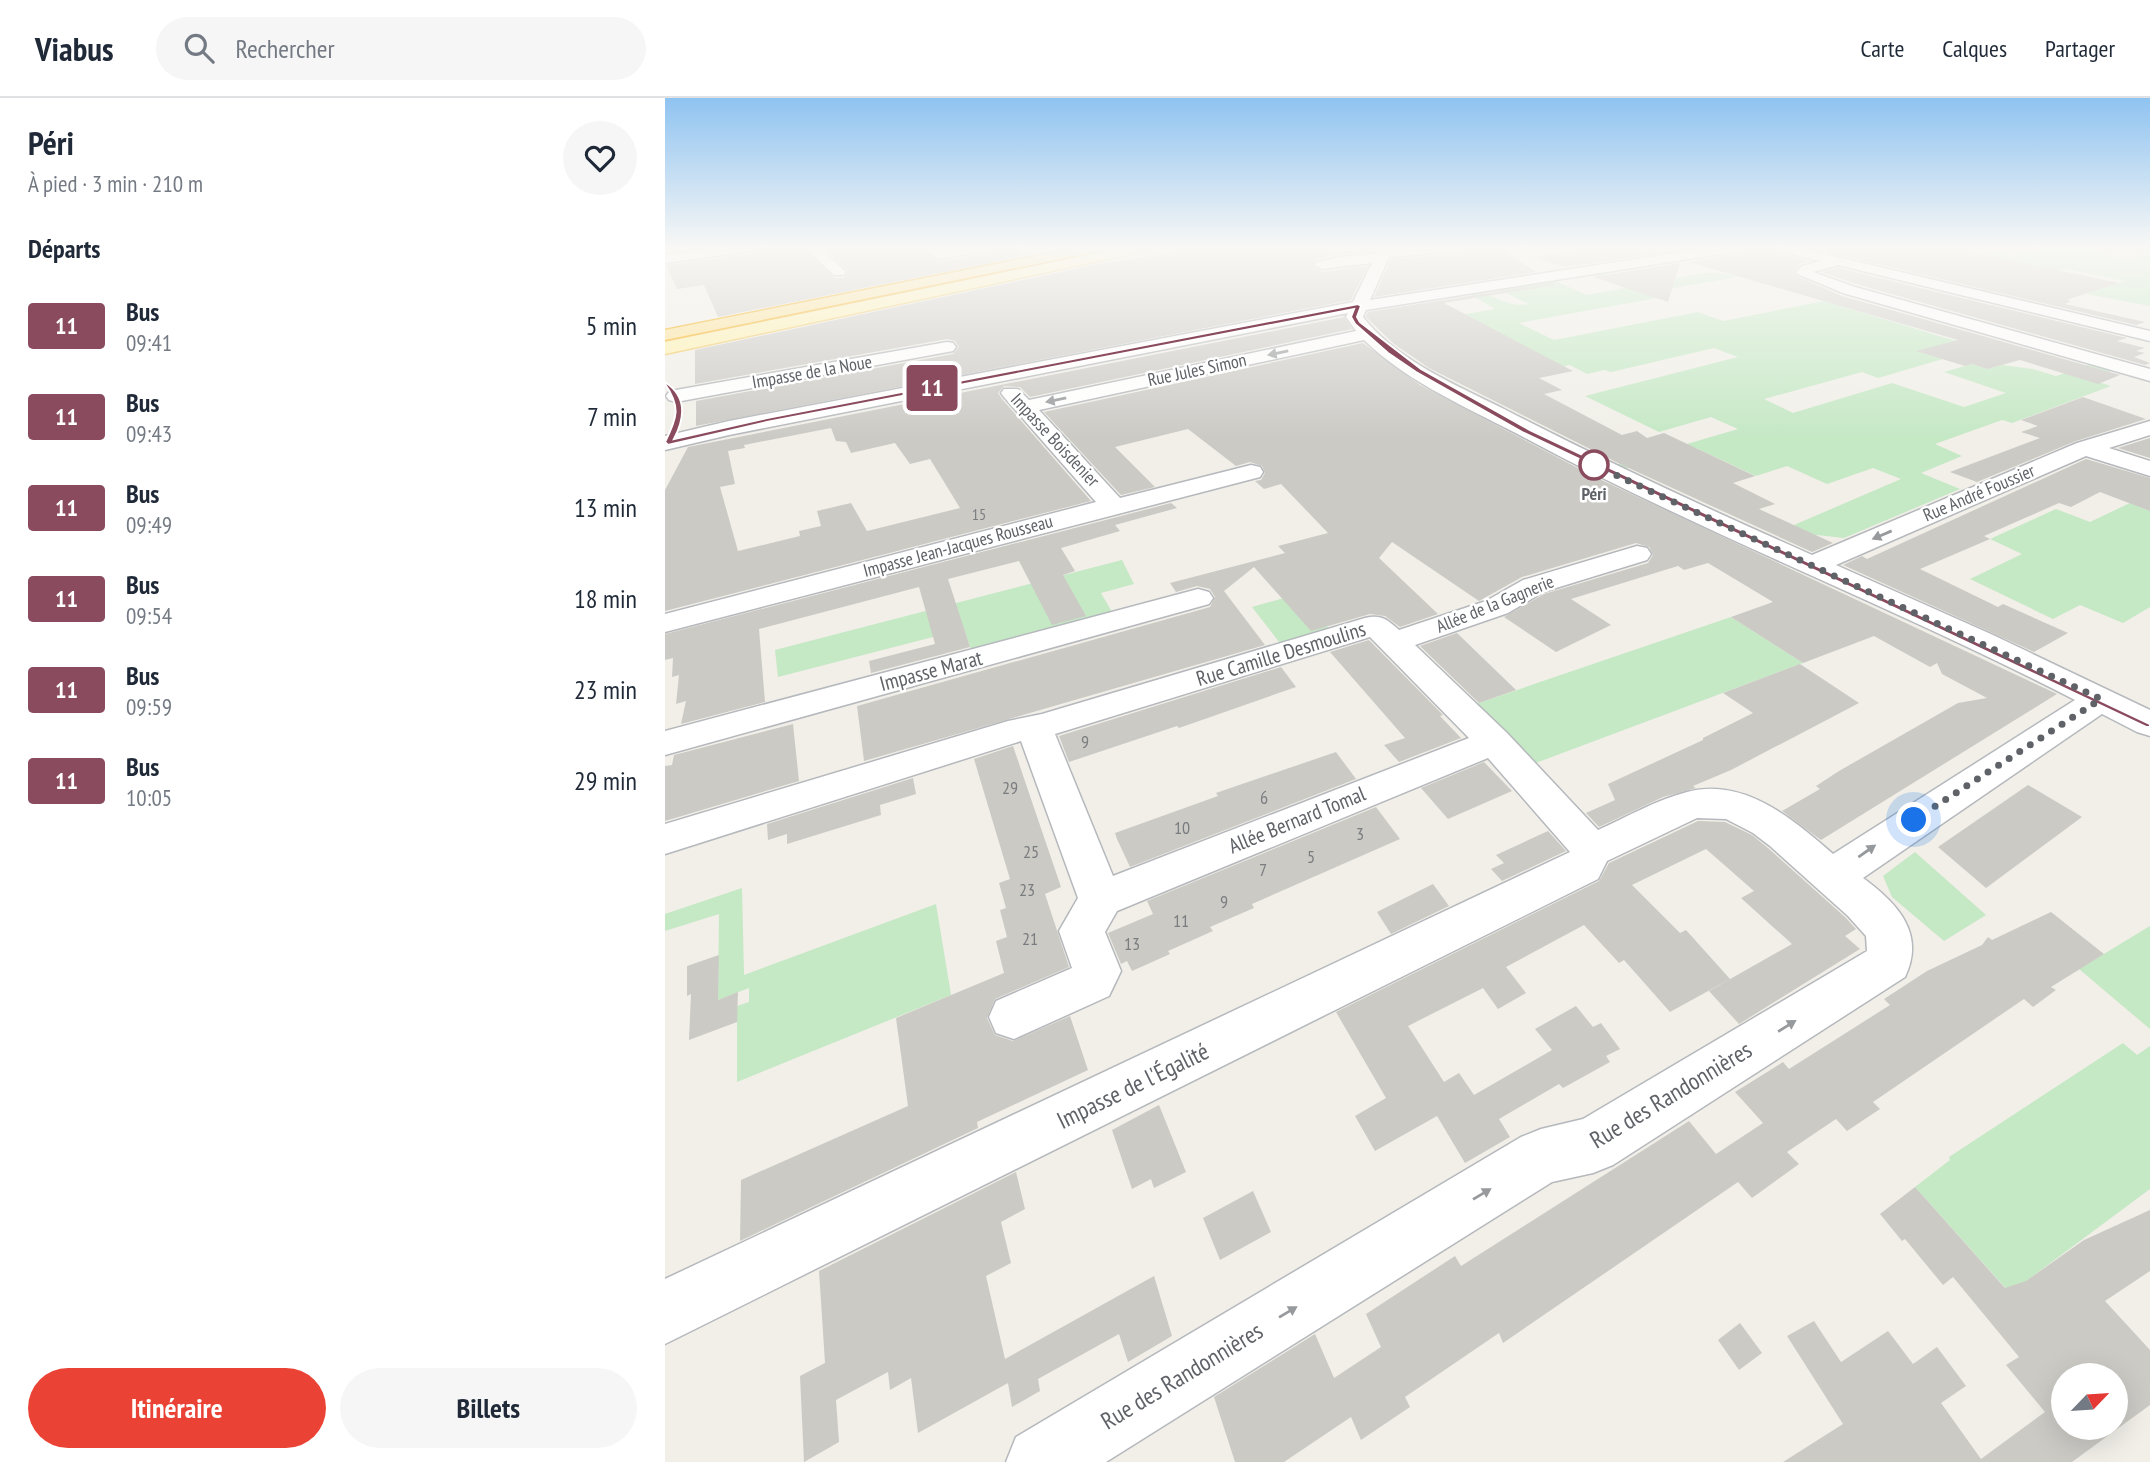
<!DOCTYPE html>
<html lang="fr">
<meta charset="utf-8">
<style>
body{margin:0;font-family:"PT Sans Narrow",sans-serif;background:#f6f6f7;color:#1f2937;height:100vh;display:flex;flex-direction:column;font-size:26px;white-space:nowrap}
*{box-sizing:border-box;margin:0}
p{font-size:23px;color:#747a83}
.icon{flex:none;width:38px;height:38px;fill:none;stroke:currentColor;stroke-width:2;stroke-linecap:round;stroke-linejoin:round}
.map{position:relative;flex:1;overflow:hidden}
.side{display:flex;flex-direction:column;background:#fff;width:665px}
.side>*{flex:none}
.badge{padding:0 14px;border-radius:5px;font-size:24px;line-height:46px}
.needle{width:46px;rotate:65deg}
.controls{position:absolute;left:1386px;top:1265px;display:grid;gap:14px}
.controls a{display:grid;place-items:center;width:77px;height:77px;border-radius:50%;background:#fff;box-shadow:0 7px 28px #0002;font-size:35px}
.you{position:absolute;width:35px;height:35px;margin:-18px;border:5px solid #fff;border-radius:50%;background:#1a73e8;box-shadow:0 0 0 10px #1a73e833}
.map>.badge{position:absolute;translate:-50% -50%;box-shadow:0 0 0 4px #fff}
h2{padding:0 28px;font-size:26px;line-height:63px}
.round{display:grid;place-items:center;flex:none;width:74px;height:74px;border-radius:37px;background:#f6f6f7}
.summary{display:flex;align-items:center;justify-content:space-between;height:119px;padding:0 28px}
h1{font-size:33px;font-weight:700;line-height:52px}
.cta{display:flex;gap:14px;margin-top:auto;padding:14px 28px}
.cta a{flex:1;height:80px;border-radius:42px;background:#ea4335;color:#fff;font-size:28px;font-weight:700;line-height:80px;text-align:center}
.cta a+a{background:#f6f6f7;color:#1f2937}
ul{padding:0;list-style:none}
li{display:flex;align-items:center;gap:21px;height:91px;padding:0 28px}
li div{flex:1}
li b{display:block;font-size:26px}
li em{font-style:normal}
li .badge{min-width:77px;font-weight:700;text-align:center}
header{display:flex;align-items:center;gap:42px;box-sizing:border-box;height:98px;padding:0 35px;background:#fff;border-bottom:2px solid #e0e1e3}
header strong{font-size:33px}
nav{display:flex;gap:38px;margin-inline-start:auto;font-size:24px}
.search{width:490px;height:63px;background:#f6f6f7;display:flex;align-items:center;gap:18px;box-sizing:border-box;padding:0 24px;border-radius:38px;color:#747a83;font-size:26px}
main{display:flex;flex:1;min-height:0}
.map>svg:first-child{display:block}
.green{fill:#c5e8c5}
.building{fill:#cccac5;fill-rule:evenodd}
.lines{fill:none;stroke-linecap:round;stroke-linejoin:round}
.minor-casing{stroke:#b5b8bc;stroke-width:3}
.major-casing{stroke:#f2c960;stroke-width:3}
.highway-casing{stroke:#f9ab00;stroke-width:3}
.minor{fill:#fff;fill-rule:evenodd}
.major{fill:#fff2af;fill-rule:evenodd}
.highway{fill:#fde293;fill-rule:evenodd}
.oneway{fill:#979a9d}
.line{fill:#8b4b5f;stroke:#fff;stroke-width:2}
.walk{stroke:#5f6368;stroke-width:7;stroke-dasharray:0 12.6}
.stop-dot{fill:#fff;stroke:#8b4b5f;stroke-width:3.5}
.labels{text-anchor:middle;stroke-width:5;stroke-linejoin:round;paint-order:stroke}
.far-number-label{font-size:16px;fill:#7a7d7f}
.far-street-label{font-size:18px;fill:#5f6368;stroke:#fff}
.far-stop-label{font-size:18px;font-weight:bold;fill:#5f6368;stroke:#fff}
.number-label{font-size:18px;fill:#7a7d7f}
.street-label{font-size:21px;fill:#5f6368;stroke:#fff}
.near-street-label{font-size:24px;fill:#5f6368;stroke:#fff}
</style>
<header>
<strong>Viabus</strong>
<div class="search"><svg class="icon" aria-label="search" viewBox="0 0 24 24"><circle cx="10" cy="10" r="6"/><path d="M15 15l6 6"/></svg>Rechercher</div>
<nav><a>Carte</a><a>Calques</a><a>Partager</a></nav>
</header>
<main>
<section class="side">
<div class="summary"><div><h1>Péri</h1><p>À pied · 3 min · 210 m</p></div><a class="round"><svg class="icon" aria-label="heart" viewBox="0 0 24 24"><path d="M12 20l-8-8c-3-5 5-10 8-4 3-6 11-1 8 4z"/></svg></a></div>
<h2>Départs</h2>
<ul>
<li><span class="badge" style="background:#8b4b5f;color:#fff">11</span><div><b>Bus</b><p>09:41</p></div><em>5 min</em></li>
<li><span class="badge" style="background:#8b4b5f;color:#fff">11</span><div><b>Bus</b><p>09:43</p></div><em>7 min</em></li>
<li><span class="badge" style="background:#8b4b5f;color:#fff">11</span><div><b>Bus</b><p>09:49</p></div><em>13 min</em></li>
<li><span class="badge" style="background:#8b4b5f;color:#fff">11</span><div><b>Bus</b><p>09:54</p></div><em>18 min</em></li>
<li><span class="badge" style="background:#8b4b5f;color:#fff">11</span><div><b>Bus</b><p>09:59</p></div><em>23 min</em></li>
<li><span class="badge" style="background:#8b4b5f;color:#fff">11</span><div><b>Bus</b><p>10:05</p></div><em>29 min</em></li>
</ul>
<div class="cta"><a>Itinéraire</a><a>Billets</a></div>
</section>
<div class="map">
<svg width="1485" height="1364" viewBox="0 0 1485 1364">
<rect width="100%" height="100%" fill="#f1efe8"/>
<g class="green">
<path d="M 1241,149 L 1318,149 L 1314,150 L 1348,158 L 1375,149 L 1453,149 L 1432,153 L 1460,161 L 1483,155 L 1454,149 L 1485,149 L 1485,208 L 1421,196 L 1459,183 L 1401,171 L 1318,195 L 1310,193 L 1332,187 Z"/>
<path d="M 935,173 C 945,177 960,185 971,186 C 1008,187 1034,166 1073,179 L 980,195 L 992,200 L 854,225 L 889,242 L 1033,214 L 1058,223 L 1159,203 L 1291,243 L 1261,256 L 1278,261 L 1213,280 L 1197,274 L 1099,301 L 1128,315 L 1227,285 L 1299,309 L 1341,295 L 1279,274 L 1307,266 L 1322,271 L 1337,267 L 1368,271 L 1391,278 L 1428,265 L 1451,271 L 1424,281 L 1446,288 L 1347,325 L 1337,322 L 1270,346 L 1297,358 L 1256,375 L 1295,391 L 1179,440 L 1143,436 L 1129,427 L 1236,381 L 1208,370 L 1162,386 L 1122,368 L 1091,378 L 1031,350 L 955,372 L 947,368 L 1073,331 L 1046,319 L 994,334 L 920,298 L 1073,259 L 1049,250 L 946,274 L 939,272 L 922,276 L 905,267 L 860,277 L 789,218 L 830,211 L 801,194 C 825,191 840,211 864,206 L 830,190 L 887,181 L 921,197 L 960,190 L 921,175 Z"/>
<path d="M 1465,405 L 1485,413 L 1485,509 L 1458,525 L 1415,507 L 1388,521 L 1305,481 L 1357,456 L 1325,441 L 1391,411 L 1425,424 Z"/>
<path d="M 457,462 L 469,486 L 436,495 L 450,519 L 308,558 L 299,531 L 113,579 L 110,552 Z"/>
<path d="M 633,496 L 667,534 L 618,549 L 587,509 Z"/>
<path d="M 1066,519 L 1138,565 L 868,666 L 811,606 Z"/>
<path d="M 1250,754 L 1321,817 L 1279,843 L 1227,799 L 1218,778 Z"/>
<path d="M 77,790 L 79,877 L 271,806 L 286,897 L 72,984 L 72,908 L 84,904 L 84,890 L 53,902 L 54,816 L 0,833 L 0,816 Z"/>
<path d="M 1485,828 L 1485,931 L 1414,871 Z"/>
<path d="M 1458,945 L 1472,957 L 1485,948 L 1485,1091 L 1345,1195 L 1250,1089 L 1285,1062 L 1284,1059 Z"/>
</g>
<g class="building">
<path d="M 96,149 L 137,149 L 169,180 L 179,180 L 184,174 L 158,149 L 253,149 L 274,164 L 320,156 L 329,149 L 353,149 L 354,159 L 53,219 L 39,187 L 12,191 L 1,167 L 87,156 Z"/>
<path d="M 501,149 L 709,149 L 709,154 L 673,156 L 651,161 L 648,166 L 649,169 L 657,174 L 703,168 L 686,202 L 31,328 L 31,303 L 288,256 L 294,249 L 290,243 L 282,241 L 30,286 L 30,252 L 433,166 L 508,155 Z"/>
<path d="M 802,149 L 834,149 L 871,174 L 709,199 L 726,161 L 793,156 Z"/>
<path d="M 934,149 L 1035,149 L 900,169 L 868,159 Z"/>
<path d="M 1084,149 L 1104,149 L 1108,155 L 1144,163 L 1135,166 L 1127,176 L 1177,198 L 1455,277 L 1433,286 L 1355,262 L 1322,271 L 1307,266 L 1300,268 L 1251,253 L 1293,242 L 1024,164 L 1075,156 Z"/>
<path d="M 1140,149 L 1285,149 L 1454,185 L 1401,202 L 1406,203 L 1400,206 L 1480,224 L 1471,227 Z"/>
<path d="M 1015,165 L 1003,204 L 928,179 Z"/>
<path d="M 1173,170 L 1462,240 L 1452,243 L 1480,250 L 1471,253 L 1480,255 L 1469,259 L 1485,265 L 1480,267 L 1191,186 L 1157,174 Z"/>
<path d="M 887,185 L 890,187 L 779,205 L 908,273 L 874,280 L 897,292 L 879,296 L 957,337 L 972,333 L 982,340 L 999,335 L 1090,378 L 1068,385 L 1110,406 L 1094,411 L 1168,445 L 1147,454 L 955,366 L 764,270 L 729,246 L 701,219 L 703,214 Z"/>
<path d="M 679,219 L 687,231 L 365,299 L 355,289 L 339,288 L 333,295 L 337,301 L 426,403 L 0,513 L 0,392 L 23,349 ZM 166,330 L 171,343 L 181,344 L 186,355 L 230,345 L 245,366 L 265,361 L 295,410 L 202,433 L 186,405 L 152,413 L 156,428 L 134,433 L 135,438 L 73,453 L 55,389 L 70,386 L 63,353 L 80,350 L 79,347 Z"/>
<path d="M 698,245 L 755,287 L 928,378 L 1392,596 L 1156,742 L 1117,713 L 1155,691 L 1151,688 L 1174,673 L 1293,605 L 1322,600 L 1277,576 L 1272,565 L 1265,569 L 1209,538 L 1138,565 L 1066,519 L 1108,504 L 1043,465 L 1019,472 L 1013,468 L 906,501 L 946,527 L 891,554 L 839,519 L 879,496 L 983,465 L 988,457 L 984,449 L 971,445 L 857,479 L 814,503 L 727,444 L 714,460 L 773,516 L 735,529 L 720,518 L 705,516 L 646,533 L 589,469 L 559,493 L 600,547 L 199,663 L 192,608 L 545,509 L 550,499 L 545,491 L 532,488 L 511,494 L 505,485 L 620,455 L 613,448 L 663,435 L 616,386 L 599,391 L 590,383 L 596,382 L 600,375 L 597,368 L 585,364 L 571,368 L 523,331 L 450,349 L 490,389 L 456,397 L 379,314 Z"/>
<path d="M 1418,299 L 1481,321 L 1411,343 L 1312,384 L 1285,374 L 1375,340 L 1356,334 L 1373,328 L 1356,322 Z"/>
<path d="M 1485,340 L 1485,360 L 1453,350 Z"/>
<path d="M 1421,361 L 1485,380 L 1485,413 L 1435,394 L 1406,409 L 1394,405 L 1319,438 L 1325,441 L 1255,471 L 1333,509 L 1338,506 L 1403,535 L 1369,554 L 1178,467 L 1197,458 L 1202,461 Z"/>
<path d="M 506,405 L 512,410 L 450,427 L 455,433 L 396,450 L 410,473 L 398,477 L 421,518 L 387,527 L 354,463 L 283,481 L 305,549 L 206,575 L 204,563 L 270,546 L 254,489 L 94,531 L 100,604 L 16,626 L 21,603 L 11,606 L 14,577 L 7,579 L 8,560 L 0,562 L 0,536 Z"/>
<path d="M 792,535 L 851,592 L 814,605 L 755,548 Z"/>
<path d="M 704,542 L 778,617 L 775,618 L 796,640 L 734,664 L 719,647 L 740,640 L 665,554 Z"/>
<path d="M 1135,566 L 1194,605 L 1066,672 L 1028,688 L 1031,690 L 998,699 L 934,729 L 921,715 L 950,702 L 943,686 L 1038,642 L 1038,640 L 1088,615 L 1058,595 Z"/>
<path d="M 616,569 L 631,589 L 514,630 L 512,628 L 404,664 L 394,638 Z"/>
<path d="M 128,626 L 134,683 L 0,723 L 0,668 L 7,667 L 9,657 Z"/>
<path d="M 348,648 L 396,789 L 380,796 L 404,869 L 330,901 L 322,920 L 330,937 L 348,943 L 405,918 L 423,972 L 312,1024 L 313,1030 L 75,1143 L 76,1082 L 243,1008 L 231,920 L 339,875 L 331,843 L 342,839 L 335,812 L 341,810 L 334,785 L 345,781 L 309,661 Z"/>
<path d="M 671,654 L 691,681 L 465,769 L 452,741 L 450,735 L 553,698 L 551,695 Z"/>
<path d="M 819,664 L 847,693 L 783,721 L 756,690 Z"/>
<path d="M 248,680 L 251,696 L 215,707 L 216,717 L 122,746 L 122,736 L 103,742 L 102,726 Z"/>
<path d="M 1363,687 L 1417,719 L 1321,790 L 1273,749 Z"/>
<path d="M 711,709 L 735,741 L 587,806 L 589,810 L 545,829 L 548,833 L 503,853 L 505,856 L 467,873 L 462,863 L 456,866 L 443,835 L 488,816 L 482,803 Z"/>
<path d="M 1033,723 L 1060,724 L 1087,737 L 1103,750 L 1181,820 L 1191,831 L 1180,838 L 1195,851 L 1074,926 L 1044,893 L 1127,846 L 1076,800 L 1089,793 L 1041,751 L 967,787 L 1015,835 L 1021,832 L 1065,881 L 1005,914 L 959,862 L 954,865 L 919,827 L 841,869 L 861,895 L 833,911 L 818,890 L 743,928 L 779,984 L 794,975 L 809,997 L 887,952 L 870,931 L 911,908 L 928,929 L 936,925 L 955,951 L 941,958 L 945,964 L 898,990 L 894,986 L 834,1021 L 845,1039 L 800,1065 L 772,1018 L 710,1053 L 690,1018 L 721,1000 L 671,914 L 934,783 L 944,765 Z"/>
<path d="M 883,733 L 901,753 L 837,783 L 826,771 L 839,765 L 831,757 Z"/>
<path d="M 768,786 L 784,808 L 726,836 L 712,814 Z"/>
<path d="M 1386,814 L 1439,856 L 1386,889 L 1391,892 L 1368,909 L 1359,901 L 1208,1004 L 1215,1011 L 1182,1033 L 1171,1021 L 1122,1054 L 1134,1066 L 1087,1100 L 1073,1084 L 838,1245 L 834,1235 L 740,1299 L 745,1309 L 696,1342 L 686,1319 L 619,1364 L 570,1364 L 549,1299 L 650,1236 L 669,1280 L 716,1249 L 701,1216 L 790,1158 L 796,1168 L 1024,1023 L 1051,1056 L 1098,1025 L 1070,994 L 1118,964 L 1124,971 L 1225,907 L 1219,901 L 1262,873 L 1317,847 L 1323,839 L 1327,842 Z"/>
<path d="M 54,857 L 53,902 L 73,894 L 72,924 L 24,942 L 26,896 L 22,898 L 22,868 Z"/>
<path d="M 494,1007 L 521,1074 L 489,1090 L 486,1081 L 467,1091 L 447,1032 Z"/>
<path d="M 351,1074 L 360,1111 L 336,1124 L 346,1165 L 321,1178 L 340,1261 L 489,1178 L 507,1238 L 463,1264 L 454,1236 L 373,1281 L 375,1293 L 347,1309 L 343,1285 L 253,1335 L 246,1280 L 225,1292 L 223,1274 L 171,1302 L 174,1344 L 139,1364 L 135,1278 L 160,1265 L 154,1173 Z"/>
<path d="M 1250,1089 L 1340,1190 L 1361,1183 L 1419,1142 L 1485,1112 L 1485,1173 L 1440,1203 L 1485,1252 L 1485,1307 L 1407,1364 L 1118,1364 L 1178,1326 L 1122,1238 L 1149,1223 L 1176,1264 L 1223,1233 L 1248,1266 L 1272,1249 L 1301,1288 L 1276,1305 L 1316,1361 L 1380,1314 L 1341,1267 L 1354,1259 L 1288,1179 L 1278,1187 L 1240,1141 L 1237,1143 L 1215,1116 ZM 1398,1278 L 1451,1278 L 1451,1330 L 1398,1330 Z"/>
<path d="M 588,1093 L 606,1134 L 555,1162 L 538,1120 Z"/>
<path d="M 1075,1225 L 1097,1255 L 1074,1272 L 1053,1242 Z"/>
</g>
<g class="lines">
<g class="minor-casing">
<g id="minor">
<path d="M 59,149 L 94,149 L 87,153 L 0,165 L 0,157 Z"/>
<path d="M 139,149 L 154,149 L 181,174 L 179,177 L 169,177 Z"/>
<path d="M 255,149 L 271,149 L 276,152 L 298,149 L 327,149 L 320,153 L 274,161 Z"/>
<path d="M 712,149 L 800,149 L 793,153 L 724,159 L 705,202 L 1050,149 L 1082,149 L 1075,153 L 701,212 L 698,219 C 731,262 791,287 839,311 C 940,363 1043,411 1147,457 L 1412,345 L 1485,323 L 1485,337 L 1444,350 L 1485,363 L 1485,378 L 1421,358 L 1171,467 L 1328,537 L 1485,612 L 1485,638 L 1472,634 L 1437,616 L 1198,780 C 1232,805 1261,835 1240,879 L 948,1067 L 928,1075 L 887,1084 L 441,1364 L 341,1364 L 351,1339 L 856,1039 L 876,1031 L 918,1021 L 1202,853 L 1201,838 L 1183,818 L 1105,748 L 1088,735 L 1061,721 L 1032,720 L 942,763 L 933,781 L 0,1246 L 0,1181 L 905,754 L 823,660 L 452,813 L 440,834 L 456,873 L 444,898 L 349,941 L 331,935 L 324,919 L 331,903 L 407,870 L 394,833 L 413,800 L 356,643 L 0,756 L 0,726 L 343,623 L 377,616 L 700,520 C 716,516 722,521 734,532 L 821,503 L 858,482 L 972,448 L 982,450 L 986,456 L 982,462 L 878,494 L 843,515 L 750,547 L 842,635 L 933,732 C 962,719 991,702 1022,694 C 1079,679 1128,721 1168,756 L 1410,602 C 1230,509 1041,437 862,341 C 808,312 744,286 699,242 L 374,312 L 455,400 L 586,367 L 595,369 L 598,374 L 595,379 L 0,534 L 0,516 L 431,404 L 339,299 L 336,295 L 339,291 L 353,291 L 364,302 L 691,233 L 681,219 L 683,215 L 64,337 L 0,352 L 0,338 L 64,323 L 688,204 L 707,165 L 657,171 L 650,167 L 652,164 L 674,159 L 711,156 ZM 705,539 L 804,640 L 448,778 L 390,636 Z"/>
<path d="M 1107,149 L 1130,149 L 1485,233 L 1485,243 L 1173,167 L 1148,174 L 1190,189 L 1485,271 L 1485,283 L 1178,195 L 1130,175 L 1137,168 L 1155,163 L 1109,152 Z"/>
<path d="M 282,244 L 288,245 L 291,249 L 288,253 L 11,304 L 4,302 L 1,298 L 4,294 L 11,292 Z"/>
<path d="M 533,491 L 544,494 L 548,500 L 544,506 L 0,657 L 0,633 Z"/>
</g>
</g>
<g class="major-casing">
<path id="major" d="M 463,149 L 488,149 L 481,153 L 0,256 L 0,244 Z"/>
</g>
<g class="highway-casing">
<path id="highway" d="M 415,149 L 441,149 L 434,153 L 0,242 L 0,232 Z"/>
</g>
<use href="#minor" class="minor"/>
<use href="#major" class="major"/>
<use href="#highway" class="highway"/>
</g>
<defs><path id="oneway-solid" d="M-6-.8H1V-3.2L6.5 0L1 3.2V.8H-6Z" transform="scale(1.75)"/></defs>
<g class="oneway">
<use href="#oneway-solid" transform="translate(613 255) rotate(168)"/>
<use href="#oneway-solid" transform="translate(391 302) rotate(168)"/>
<use href="#oneway-solid" transform="translate(1217 437) rotate(157)"/>
<use href="#oneway-solid" transform="translate(1202 753) rotate(-35)"/>
<use href="#oneway-solid" transform="translate(1122 928) rotate(-32)"/>
<use href="#oneway-solid" transform="translate(817 1096) rotate(-31)"/>
<use href="#oneway-solid" transform="translate(623 1214) rotate(-31)"/>
</g>
<linearGradient id="sky" x2="0" y2="1"><stop stop-color="#8fc3f1"/><stop offset="0.44" stop-color="#f9f8f5"/><stop offset="1" stop-color="#f9f8f5" stop-opacity="0"/></linearGradient>
<rect width="1485" height="340" fill="url(#sky)"/>
<path class="line" d="M 693,206 L 696,208 L 692,219 L 695,224 L 756,271 L 865,332 L 1485,626 L 1485,629 L 1481,629 L 859,335 L 751,274 L 723,255 L 690,226 L 686,219 L 689,211 L 102,324 L 3,347 L 0,344 C 12,320 16,309 0,286 L 0,284 C 22,298 20,320 9,341 L 102,320 Z"/>
<g class="lines">
<path class="walk" d="M 929,367 L 1436,601 L 1249,722"/>
</g>
<circle class="stop-dot" cx="929" cy="367" r="14"/>
<g class="labels">
<g class="far-number-label">
<text x="314" y="422">15</text>
</g>
<g class="far-street-label">
<text transform="translate(532 272) rotate(-12)" y="6">Rue Jules Simon</text>
<text transform="translate(147 274) rotate(-10)" y="6">Impasse de la Noue</text>
<text transform="translate(390 342) rotate(47)" y="6">Impasse Boisdenier</text>
<text transform="translate(1314 395) rotate(-23)" y="6">Rue André Foussier</text>
<text transform="translate(293 448) rotate(-15)" y="6">Impasse Jean-Jacques Rousseau</text>
<text transform="translate(830 506) rotate(-22)" y="6">Allée de la Gagnerie</text>
</g>
<g class="far-stop-label">
<text x="929" y="402">Péri</text>
</g>
<g class="number-label">
<text x="420" y="650">9</text>
<text x="345" y="696">29</text>
<text x="599" y="706">6</text>
<text x="517" y="736">10</text>
<text x="695" y="742">3</text>
<text x="366" y="760">25</text>
<text x="646" y="765">5</text>
<text x="598" y="778">7</text>
<text x="362" y="798">23</text>
<text x="559" y="810">9</text>
<text x="516" y="829">11</text>
<text x="365" y="847">21</text>
<text x="467" y="852">13</text>
</g>
<g class="street-label">
<text transform="translate(616 556) rotate(-17)" y="7">Rue Camille Desmoulins</text>
<text transform="translate(266 573) rotate(-15)" y="7">Impasse Marat</text>
<text transform="translate(632 722) rotate(-22)" y="7">Allée Bernard Tomal</text>
</g>
<g class="near-street-label">
<text transform="translate(468 988) rotate(-26)" y="8">Impasse de l'Égalité</text>
<text transform="translate(1006 997) rotate(-31)" y="8">Rue des Randonnières</text>
<text transform="translate(517 1278) rotate(-31)" y="8">Rue des Randonnières</text>
</g>
</g>
</svg>
<div class="controls">
<a><svg class="needle" viewBox="-14 -14 28 28"><path d="M0-13l5 13h-10z" fill="#e53935"/><path d="M0 13l5-13h-10z" fill="#747a83"/></svg></a>
</div>
<div class="you" style="left:1249px;top:722px"></div>
<b class="badge" style="left:267px;top:290px;background:#8b4b5f;color:#fff">11</b>
</div>
</main>
